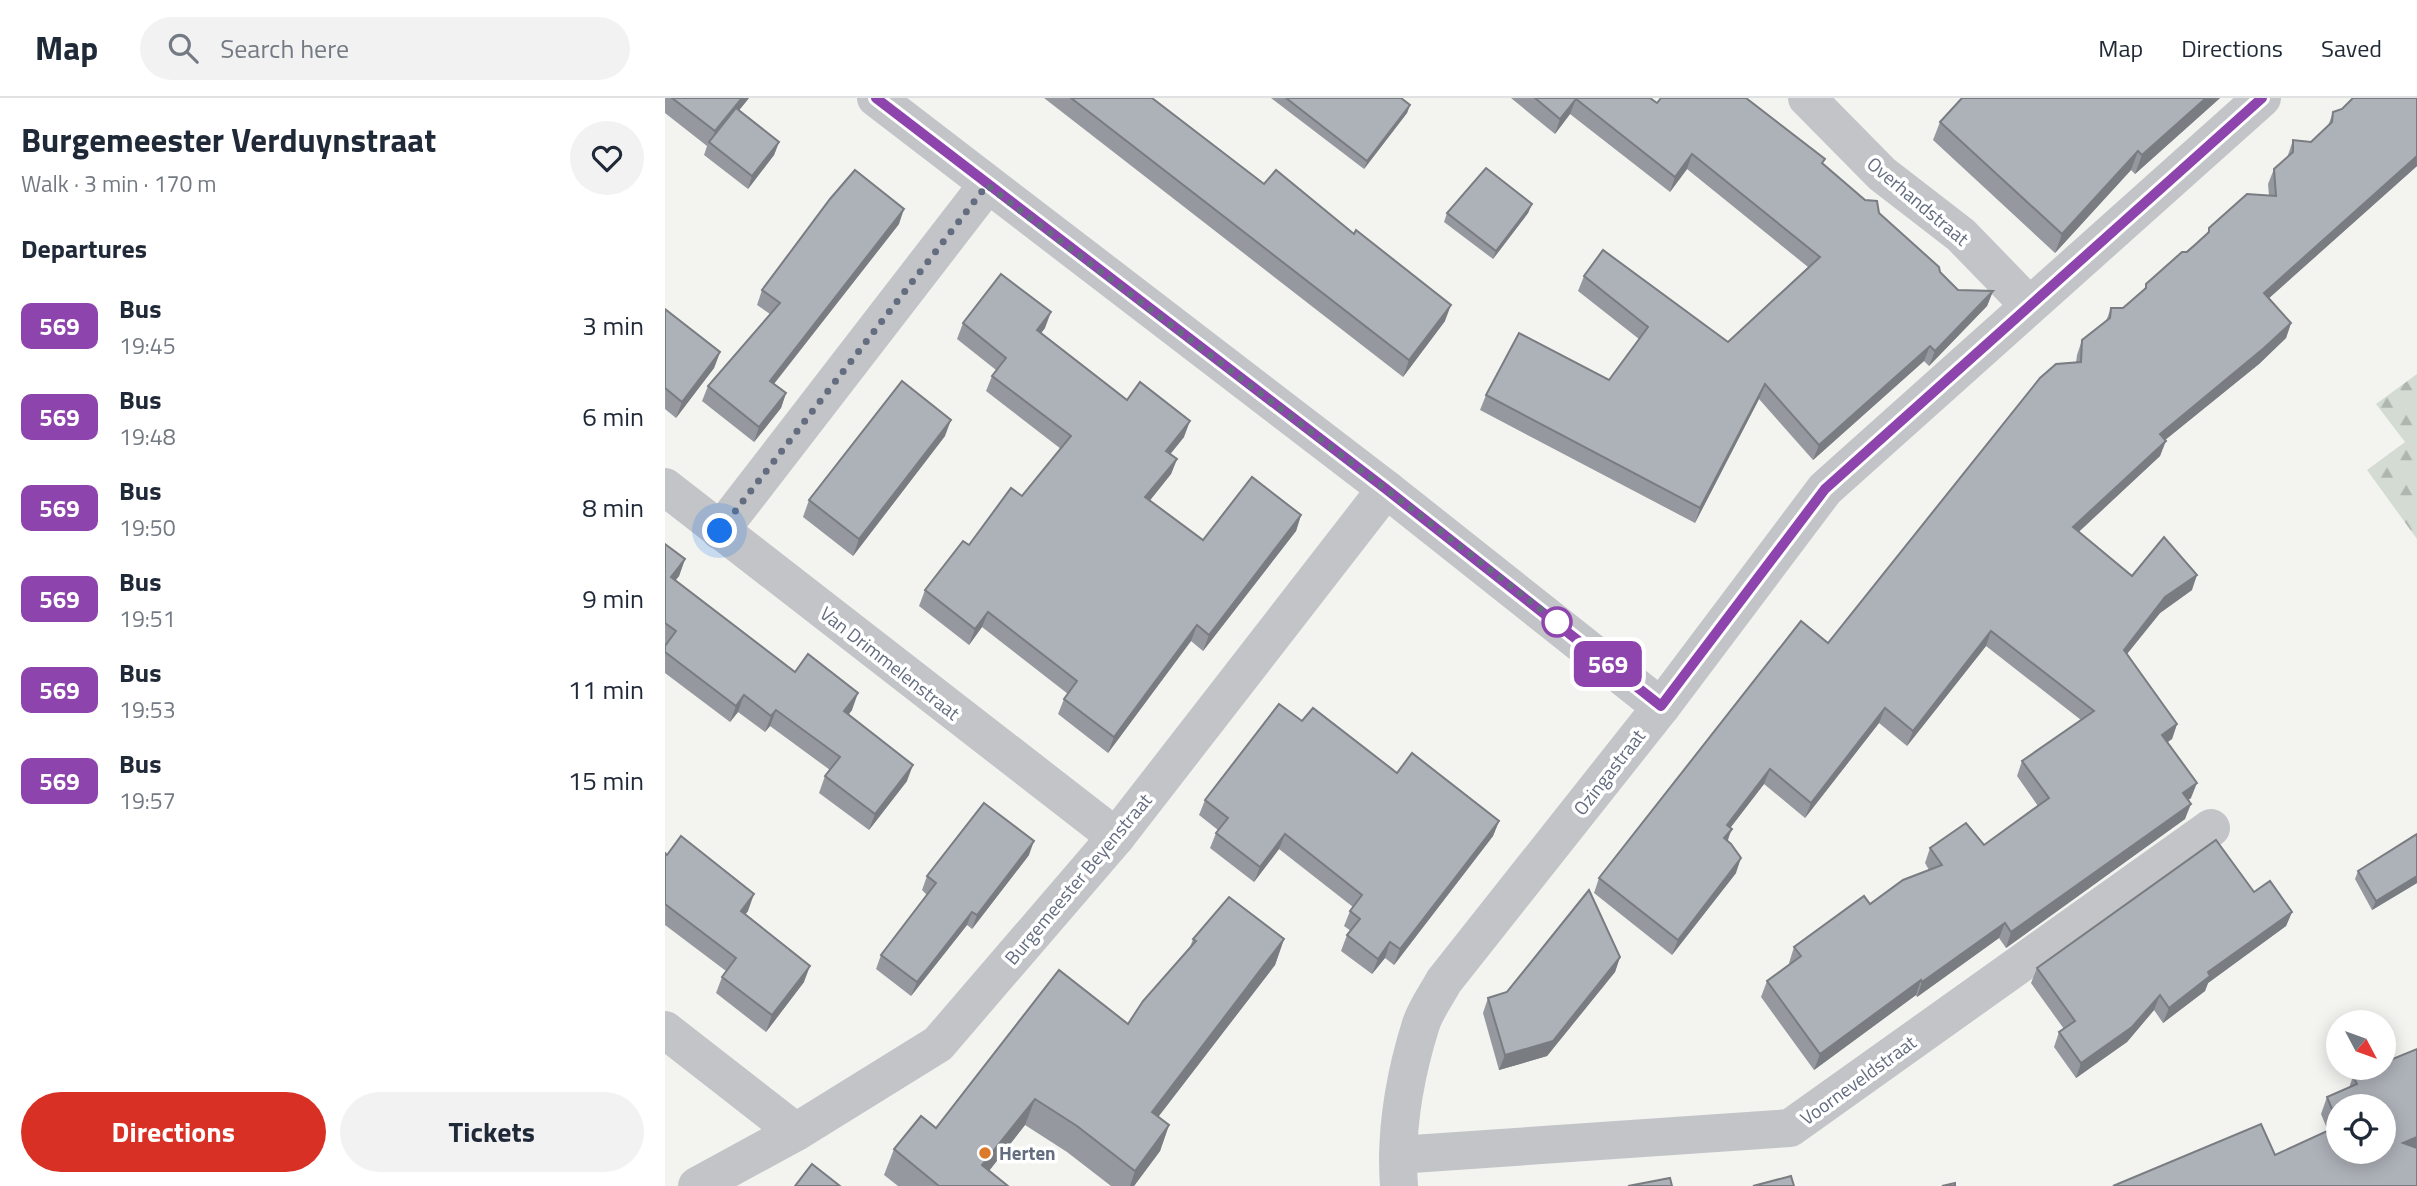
<!DOCTYPE html>
<meta charset="utf-8">
<style>
body{margin:0;font-family:"Titillium Web",sans-serif;background:#f2f2f3;color:#1f2937;height:100vh;display:flex;flex-direction:column;font-size:26px;white-space:nowrap}
*{box-sizing:border-box;margin:0}
p{font-size:23px;color:#747a83}
.icon{flex:none;width:38px;height:38px;fill:none;stroke:currentColor;stroke-width:2;stroke-linecap:round;stroke-linejoin:round}
.map{position:relative;flex:1;overflow:hidden}
.details{display:flex;flex-direction:column;background:#fff;width:665px}
.details>*{flex:none}
.badge{padding:0 14px;border-radius:10px;font-size:24px;line-height:46px}
.needle{width:46px;rotate:131deg}
.tools{position:absolute;left:1661px;top:912px;display:grid;gap:14px}
.tools a{display:grid;place-items:center;width:70px;height:70px;border-radius:50%;background:#fff;box-shadow:0 4px 18px #0003;font-size:35px}
.you{position:absolute;width:35px;height:35px;margin:-18px;border:5px solid #fff;border-radius:50%;background:#1a73e8;box-shadow:0 0 0 10px #1a73e833}
.map>.badge{position:absolute;translate:-50% -50%;box-shadow:0 0 0 4px #fff}
h2{padding:0 21px;font-size:26px;line-height:63px}
.round{display:grid;place-items:center;flex:none;width:74px;height:74px;border-radius:37px;background:#f2f2f3}
.headline{display:flex;align-items:center;justify-content:space-between;height:119px;padding:0 21px}
h1{font-size:33px;font-weight:700;line-height:52px}
.cta{display:flex;gap:14px;margin-top:auto;padding:14px 21px}
.cta a{flex:1;height:80px;border-radius:42px;background:#d93025;color:#fff;font-size:28px;font-weight:700;line-height:80px;text-align:center}
.cta a+a{background:#f2f2f3;color:#1f2937}
ul{padding:0;list-style:none}
li{display:flex;align-items:center;gap:21px;height:91px;padding:0 21px}
li div{flex:1}
li b{display:block;font-size:26px}
li em{font-style:normal}
li .badge{min-width:77px;font-weight:700;text-align:center}
header{display:flex;align-items:center;gap:42px;box-sizing:border-box;height:98px;padding:0 35px;background:#fff;border-bottom:2px solid #e0e1e3}
header strong{font-size:33px}
nav{display:flex;gap:38px;margin-inline-start:auto;font-size:24px}
.search{width:490px;height:63px;background:#f2f2f3;display:flex;align-items:center;gap:18px;box-sizing:border-box;padding:0 24px;border-radius:38px;color:#747a83;font-size:26px}
main{display:flex;flex:1;min-height:0}
.map>svg:first-child{display:block}
.forest{fill:url(#forest-firs)}
.lines{fill:none;stroke-linecap:round;stroke-linejoin:round}
.minor{stroke:#c2c4c8;stroke-width:38}
.wall{fill:#95989e;fill-rule:evenodd}
.shaded-wall{fill:#797c81}
.building{fill:#adb1b8;stroke:#797c81;stroke-width:2}
.line-casing{stroke:#fff;stroke-width:16}
.line{stroke:#8e44ad;stroke-width:10}
.walk{stroke:#646d80;stroke-width:7;stroke-dasharray:0 12.6}
.stop-dot{fill:#fff;stroke:#8e44ad;stroke-width:3.5}
.poi-dot{fill:#db7b29;stroke:#fff;stroke-width:2.5}
.labels{text-anchor:middle;stroke-width:7;stroke-linejoin:round;paint-order:stroke}
.street-label{font-size:19px;fill:#646d80;stroke:#fff}
.poi-label{font-size:19px;font-weight:bold;fill:#646d80;stroke:#fff;text-anchor:start}
</style>
<header>
<strong>Map</strong>
<div class="search"><svg class="icon" aria-label="search" viewBox="0 0 24 24"><circle cx="10" cy="10" r="6"/><path d="M15 15l6 6"/></svg>Search here</div>
<nav><a>Map</a><a>Directions</a><a>Saved</a></nav>
</header>
<main>
<section class="details">
<div class="headline"><div><h1>Burgemeester Verduynstraat</h1><p>Walk · 3 min · 170 m</p></div><a class="round"><svg class="icon" aria-label="heart" viewBox="0 0 24 24"><path d="M12 20l-8-8c-3-5 5-10 8-4 3-6 11-1 8 4z"/></svg></a></div>
<h2>Departures</h2>
<ul>
<li><span class="badge" style="background:#8e44ad;color:#fff">569</span><div><b>Bus</b><p>19:45</p></div><em>3 min</em></li>
<li><span class="badge" style="background:#8e44ad;color:#fff">569</span><div><b>Bus</b><p>19:48</p></div><em>6 min</em></li>
<li><span class="badge" style="background:#8e44ad;color:#fff">569</span><div><b>Bus</b><p>19:50</p></div><em>8 min</em></li>
<li><span class="badge" style="background:#8e44ad;color:#fff">569</span><div><b>Bus</b><p>19:51</p></div><em>9 min</em></li>
<li><span class="badge" style="background:#8e44ad;color:#fff">569</span><div><b>Bus</b><p>19:53</p></div><em>11 min</em></li>
<li><span class="badge" style="background:#8e44ad;color:#fff">569</span><div><b>Bus</b><p>19:57</p></div><em>15 min</em></li>
</ul>
<div class="cta"><a>Directions</a><a>Tickets</a></div>
</section>
<div class="map">
<svg width="1752" height="1088" viewBox="0 0 1752 1088">
<defs>
<pattern id="forest-firs" width="22" height="20" patternUnits="userSpaceOnUse" patternTransform="scale(1.75)"><rect width="22" height="20" fill="#d3dbd2"/><path d="M5 1l3.5 6h-7zM16 11l3.5 6h-7z" fill="#afb6b0"/></pattern>
</defs>
<rect width="100%" height="100%" fill="#f3f4f0"/>
<path class="forest" d="M 1752,276 L 1752,441 L 1702,372 L 1740,344 L 1711,306 Z"/>
<g class="lines">
<g class="minor">
<path d="M 211,0 L 721,391 L 996,609"/>
<path d="M 1142,0 L 1217,76 L 1296,137 L 1364,207"/>
<path d="M 0,389 L 451,739"/>
<path d="M 55,433 L 322,87"/>
<path d="M 0,932 L 131,1034"/>
<path d="M 733,1057 L 1125,1030 L 1546,730"/>
<path d="M 32,1088 L 131,1034 L 273,946 L 451,739 L 721,391"/>
<path d="M 734,1088 C 730,1035 740,977 756,926 C 761,911 772,896 779,883 L 996,609 L 1160,391 L 1597,0"/>
</g>
</g>
<g class="wall">
<path d="M 0,0 L 84,0 L 74,12 L 114,44 L 109,57 L 83,91 L 39,57 L 42,48 L 0,15 Z"/>
<path d="M 379,0 L 487,0 L 780,223 L 738,279 Z"/>
<path d="M 606,0 L 736,0 L 745,7 L 742,15 L 699,71 Z"/>
<path d="M 846,0 L 985,0 L 992,5 L 1158,66 L 1214,115 L 1293,192 L 1328,193 L 1322,208 L 1264,268 L 1259,263 L 1148,362 L 1094,301 L 1030,425 L 815,312 L 821,297 L 944,282 L 974,241 L 913,193 L 919,178 L 1063,244 L 1143,169 L 1022,71 L 1005,94 L 905,16 L 890,36 Z"/>
<path d="M 1297,0 L 1555,0 L 1470,76 L 1466,72 L 1390,155 L 1268,42 L 1275,24 Z"/>
<path d="M 1752,0 L 1752,68 L 1604,200 L 1626,225 L 1621,240 L 1594,266 L 1500,342 L 1495,358 L 1413,434 L 1467,478 L 1527,492 L 1495,515 L 1462,556 L 1512,626 L 1507,641 L 1502,644 L 1526,700 L 1523,702 L 1520,721 L 1341,850 L 1334,840 L 1252,899 L 1251,897 L 1149,972 L 1096,899 L 1102,883 L 1125,866 L 1124,865 L 1129,849 L 1264,772 L 1260,765 L 1265,750 L 1319,747 L 1373,708 L 1352,678 L 1357,663 L 1416,622 L 1321,548 L 1242,648 L 1214,625 L 1140,720 L 1099,686 L 1065,730 L 1063,743 L 1071,775 L 1007,857 L 929,795 L 934,780 L 1163,545 L 1411,265 L 1412,257 L 1417,242 L 1441,223 L 1446,210 L 1458,210 L 1479,192 L 1481,186 L 1542,136 L 1544,130 L 1604,98 L 1603,86 L 1609,71 L 1622,60 L 1628,42 L 1646,44 L 1663,28 L 1668,14 Z"/>
<path d="M 867,106 L 863,115 L 828,161 L 779,124 L 782,115 Z"/>
<path d="M 234,126 L 109,286 L 121,295 L 116,310 L 89,344 L 37,303 L 43,288 L 105,216 L 92,207 L 97,192 Z"/>
<path d="M 0,211 L 55,254 L 49,270 L 11,320 L 0,311 Z"/>
<path d="M 298,225 L 380,230 L 376,235 L 462,302 L 519,339 L 505,356 L 512,361 L 506,376 L 485,402 L 538,442 L 636,417 L 631,433 L 538,553 L 526,543 L 443,655 L 393,616 L 399,601 L 403,596 L 317,529 L 304,547 L 254,508 L 260,492 L 304,447 L 357,398 L 396,351 L 321,293 L 327,278 L 331,272 L 292,241 Z"/>
<path d="M 280,338 L 188,458 L 138,419 L 144,402 Z"/>
<path d="M 0,446 L 20,461 L 14,478 L 10,483 L 130,574 L 187,612 L 183,617 L 242,683 L 204,732 L 154,695 L 160,678 L 165,672 L 105,628 L 100,634 L 73,614 L 65,624 L 0,575 L 0,548 L 1,546 L 0,546 Z"/>
<path d="M 637,623 L 732,675 L 834,723 L 828,738 L 729,867 L 720,860 L 707,876 L 676,853 L 682,837 L 686,833 L 679,828 L 685,813 L 688,809 L 614,751 L 589,784 L 545,750 L 551,735 L 553,732 L 534,717 L 540,702 Z"/>
<path d="M 1752,736 L 1752,785 L 1707,812 L 1690,781 L 1693,773 Z"/>
<path d="M 0,755 L 83,813 L 80,817 L 139,884 L 101,934 L 51,895 L 57,879 L 61,873 L 0,827 Z"/>
<path d="M 364,757 L 307,831 L 302,827 L 246,898 L 211,871 L 216,857 L 262,797 L 257,792 L 262,778 Z"/>
<path d="M 1589,794 L 1627,814 L 1621,828 L 1543,885 L 1540,893 L 1498,925 L 1489,912 L 1462,944 L 1411,980 L 1389,949 L 1394,934 L 1399,931 L 1366,885 L 1372,870 Z"/>
<path d="M 528,841 L 619,841 L 610,867 L 493,1019 L 504,1027 L 495,1053 L 469,1088 L 446,1088 L 402,1054 L 360,1027 L 324,1073 L 343,1088 L 233,1088 L 219,1077 L 229,1051 L 271,1030 L 463,926 L 525,849 Z"/>
<path d="M 955,859 L 950,874 L 882,958 L 834,972 L 818,915 L 823,900 Z"/>
<path d="M 1688,978 L 1752,1088 L 1610,1057 L 1663,1033 L 1656,1016 L 1662,999 L 1684,990 ZM 1673,1008 L 1718,1054 L 1673,1054 Z"/>
</g>
<g class="shaded-wall">
<path d="M 77,0 L 84,0 L 47,46 L 46,45 L 50,33 Z"/>
<path d="M 1541,0 L 1555,0 L 1470,76 L 1477,57 Z"/>
<path d="M 911,1 L 905,16 L 890,36 L 895,21 Z"/>
<path d="M 745,7 L 742,15 L 699,71 L 702,63 Z"/>
<path d="M 114,44 L 109,57 L 83,91 L 87,78 Z"/>
<path d="M 1473,53 L 1466,72 L 1390,155 L 1397,136 Z"/>
<path d="M 1027,56 L 1022,71 L 1005,94 L 1010,79 Z"/>
<path d="M 1752,58 L 1752,68 L 1593,210 L 1599,195 Z"/>
<path d="M 867,106 L 863,115 L 828,161 L 831,153 Z"/>
<path d="M 239,111 L 234,126 L 100,297 L 105,283 Z"/>
<path d="M 1328,193 L 1322,208 L 1264,268 L 1270,253 Z"/>
<path d="M 786,207 L 780,223 L 738,279 L 744,262 Z"/>
<path d="M 386,214 L 380,230 L 366,248 L 372,232 Z"/>
<path d="M 1626,225 L 1621,240 L 1594,266 L 1489,351 L 1495,336 Z"/>
<path d="M 1265,248 L 1259,263 L 1148,362 L 1154,347 Z"/>
<path d="M 55,254 L 49,270 L 11,320 L 17,304 Z"/>
<path d="M 1100,286 L 1094,301 L 1030,425 L 1035,410 Z"/>
<path d="M 121,295 L 116,310 L 89,344 L 94,329 Z"/>
<path d="M 286,322 L 280,338 L 188,458 L 194,441 Z"/>
<path d="M 525,323 L 519,339 L 495,369 L 501,353 Z"/>
<path d="M 1501,343 L 1495,358 L 1402,445 L 1408,429 Z"/>
<path d="M 512,361 L 506,376 L 475,415 L 480,399 Z"/>
<path d="M 636,417 L 631,433 L 538,553 L 544,537 Z"/>
<path d="M 20,461 L 14,478 L 0,495 L 6,479 Z"/>
<path d="M 1532,477 L 1527,492 L 1495,515 L 1453,567 L 1459,552 L 1500,499 Z"/>
<path d="M 323,514 L 317,529 L 304,547 L 310,531 Z"/>
<path d="M 532,527 L 526,543 L 443,655 L 449,639 Z"/>
<path d="M 1326,533 L 1321,548 L 1242,648 L 1248,633 Z"/>
<path d="M 193,595 L 187,612 L 173,630 L 179,613 Z"/>
<path d="M 79,597 L 73,614 L 65,624 L 71,608 Z"/>
<path d="M 1220,610 L 1214,625 L 1140,720 L 1146,705 Z"/>
<path d="M 111,612 L 105,628 L 100,634 L 106,618 Z"/>
<path d="M 1512,626 L 1507,641 L 1492,652 L 1497,637 Z"/>
<path d="M 248,667 L 242,683 L 204,732 L 210,716 Z"/>
<path d="M 1105,671 L 1099,686 L 1056,742 L 1062,727 Z"/>
<path d="M 1532,685 L 1526,700 L 1512,710 L 1518,695 Z"/>
<path d="M 1526,706 L 1520,721 L 1341,850 L 1346,834 Z"/>
<path d="M 834,723 L 828,738 L 729,867 L 735,851 Z"/>
<path d="M 1067,731 L 1061,746 L 1059,740 Z"/>
<path d="M 620,736 L 614,751 L 589,784 L 595,769 Z"/>
<path d="M 369,743 L 364,757 L 307,831 L 312,817 Z"/>
<path d="M 1076,760 L 1071,775 L 1007,857 L 1013,842 Z"/>
<path d="M 1752,778 L 1752,785 L 1707,812 L 1711,803 Z"/>
<path d="M 89,796 L 83,813 L 70,829 L 76,813 Z"/>
<path d="M 307,814 L 302,827 L 246,898 L 252,884 Z"/>
<path d="M 1627,814 L 1621,828 L 1543,885 L 1540,893 L 1498,925 L 1504,910 L 1543,874 Z"/>
<path d="M 1340,825 L 1334,840 L 1252,899 L 1257,884 Z"/>
<path d="M 619,841 L 610,867 L 477,1040 L 487,1014 Z"/>
<path d="M 725,844 L 720,860 L 707,876 L 713,861 Z"/>
<path d="M 955,859 L 950,874 L 882,958 L 834,972 L 840,957 Z"/>
<path d="M 145,868 L 139,884 L 101,934 L 107,917 Z"/>
<path d="M 1256,882 L 1251,897 L 1149,972 L 1155,956 Z"/>
<path d="M 1495,897 L 1489,912 L 1462,944 L 1411,980 L 1416,965 Z"/>
<path d="M 370,1001 L 360,1027 L 312,1088 L 317,1067 Z"/>
<path d="M 504,1027 L 495,1053 L 469,1088 L 465,1088 L 470,1073 Z"/>
<path d="M 1752,1039 L 1752,1053 L 1738,1045 Z"/>
</g>
<g class="building">
<path d="M 7,0 L 77,0 L 50,33 Z"/>
<path d="M 406,0 L 487,0 L 599,86 L 611,72 L 689,136 L 691,132 L 786,207 L 744,262 Z"/>
<path d="M 621,0 L 736,0 L 745,7 L 702,63 Z"/>
<path d="M 870,0 L 985,0 L 992,5 L 996,0 L 1081,0 L 1160,61 L 1157,65 L 1200,102 L 1212,103 L 1214,115 L 1274,169 L 1275,174 L 1293,192 L 1328,193 L 1270,253 L 1265,248 L 1154,347 L 1100,286 L 1035,410 L 821,297 L 854,235 L 944,282 L 983,229 L 919,178 L 938,152 L 1063,244 L 1155,159 L 1027,56 L 1010,79 L 911,1 L 895,21 Z"/>
<path d="M 1297,0 L 1541,0 L 1477,57 L 1473,53 L 1397,136 L 1275,24 Z"/>
<path d="M 1688,0 L 1752,0 L 1752,58 L 1599,195 L 1626,225 L 1599,250 L 1495,336 L 1501,343 L 1408,429 L 1467,478 L 1499,439 L 1532,477 L 1500,499 L 1459,552 L 1512,626 L 1497,637 L 1532,685 L 1518,695 L 1526,706 L 1346,834 L 1340,825 L 1257,884 L 1256,882 L 1155,956 L 1102,883 L 1136,858 L 1129,849 L 1199,798 L 1205,806 L 1238,782 L 1277,767 L 1265,750 L 1301,725 L 1319,747 L 1384,700 L 1357,663 L 1429,613 L 1326,533 L 1248,633 L 1220,610 L 1146,705 L 1105,671 L 1062,727 L 1067,731 L 1059,740 L 1066,746 L 1076,760 L 1013,842 L 934,780 L 1136,523 L 1163,545 L 1375,280 L 1391,266 L 1416,264 L 1417,242 L 1445,220 L 1446,210 L 1458,210 L 1481,190 L 1481,186 L 1517,154 L 1522,154 L 1532,145 L 1544,134 L 1544,130 L 1582,96 L 1611,98 L 1609,71 L 1628,54 L 1628,42 L 1646,44 L 1667,24 L 1668,14 L 1677,11 Z"/>
<path d="M 71,10 L 114,44 L 87,78 L 44,44 Z"/>
<path d="M 821,70 L 867,106 L 831,153 L 782,115 Z"/>
<path d="M 190,72 L 239,111 L 105,283 L 121,295 L 94,329 L 43,288 L 115,205 L 97,192 L 165,101 Z"/>
<path d="M 336,176 L 386,214 L 372,232 L 462,302 L 475,284 L 525,323 L 501,353 L 512,361 L 480,399 L 538,442 L 587,379 L 636,417 L 544,537 L 532,527 L 449,639 L 399,601 L 412,583 L 323,514 L 310,531 L 260,492 L 298,443 L 304,447 L 346,390 L 357,398 L 406,338 L 327,278 L 341,260 L 298,225 Z"/>
<path d="M 0,211 L 55,254 L 17,304 L 0,290 Z"/>
<path d="M 237,283 L 286,322 L 194,441 L 144,402 Z"/>
<path d="M 0,446 L 20,461 L 6,479 L 130,574 L 143,556 L 193,595 L 179,613 L 248,667 L 210,716 L 160,678 L 175,659 L 111,612 L 106,618 L 79,597 L 71,608 L 0,554 L 0,548 L 11,533 L 0,525 Z"/>
<path d="M 614,606 L 637,623 L 648,610 L 732,675 L 747,655 L 834,723 L 735,851 L 725,844 L 713,861 L 682,837 L 695,821 L 685,813 L 697,797 L 620,736 L 595,769 L 551,735 L 563,720 L 540,702 Z"/>
<path d="M 319,705 L 369,743 L 312,817 L 307,814 L 252,884 L 216,857 L 271,785 L 262,778 Z"/>
<path d="M 1752,736 L 1752,778 L 1711,803 L 1693,773 Z"/>
<path d="M 16,738 L 89,796 L 76,813 L 145,868 L 107,917 L 57,879 L 71,860 L 0,806 L 0,755 L 2,757 Z"/>
<path d="M 1551,742 L 1589,794 L 1605,783 L 1627,814 L 1543,874 L 1545,878 L 1504,910 L 1495,897 L 1467,929 L 1416,965 L 1394,934 L 1410,923 L 1372,870 Z"/>
<path d="M 924,792 L 955,859 L 888,943 L 840,957 L 823,900 L 842,894 Z"/>
<path d="M 564,799 L 619,841 L 487,1014 L 504,1027 L 470,1073 L 412,1028 L 370,1001 L 317,1067 L 343,1088 L 274,1088 L 229,1051 L 256,1018 L 271,1030 L 394,872 L 463,926 L 478,903 L 531,843 L 528,841 Z"/>
<path d="M 1752,951 L 1752,1039 L 1738,1045 L 1752,1050 L 1752,1088 L 1448,1088 L 1596,1026 L 1610,1057 L 1673,1028 L 1673,1054 L 1718,1054 L 1718,1008 L 1673,1008 L 1673,1026 L 1662,999 L 1692,986 L 1688,978 L 1709,970 L 1718,970 L 1718,965 Z"/>
<path d="M 147,1066 L 175,1088 L 130,1088 Z"/>
<path d="M 1126,1078 L 1129,1088 L 1088,1088 Z"/>
<path d="M 1005,1080 L 1007,1088 L 963,1088 Z"/>
<path d="M 1290,1085 L 1290,1088 L 1277,1088 Z"/>
</g>
<g class="lines">
<g class="line-casing">
<path id="line" d="M 211,0 L 721,391 L 996,608 L 1160,391 L 1597,0"/>
</g>
<use href="#line" class="line"/>
<path class="walk" d="M 55,433 L 322,87 L 721,391 L 892,524"/>
</g>
<circle class="stop-dot" cx="892" cy="524" r="14"/>
<circle class="poi-dot" cx="320" cy="1055" r="7"/>
<g class="labels">
<g class="street-label">
<text transform="translate(1253 103) rotate(40)" y="7">Overhandstraat</text>
<text transform="translate(225 565) rotate(38)" y="7">Van Drimmelenstraat</text>
<text transform="translate(944 674) rotate(-52)" y="7">Ozingastraat</text>
<text transform="translate(413 781) rotate(-50)" y="7">Burgemeester Beyenstraat</text>
<text transform="translate(1193 982) rotate(-36)" y="7">Voorneveldstraat</text>
</g>
<g class="poi-label">
<text x="334" y="1062">Herten</text>
</g>
</g>
</svg>
<div class="tools">
<a><svg class="needle" viewBox="-14 -14 28 28"><path d="M0-13l5 13h-10z" fill="#e53935"/><path d="M0 13l5-13h-10z" fill="#747a83"/></svg></a>
<a><svg class="icon" aria-label="locate" viewBox="0 0 24 24"><circle cx="12" cy="12" r="6"/><path d="M12 2v4M12 18v4M2 12h4M18 12h4"/></svg></a>
</div>
<div class="you" style="left:55px;top:433px"></div>
<b class="badge" style="left:943px;top:566px;background:#8e44ad;color:#fff">569</b>
</div>
</main>
